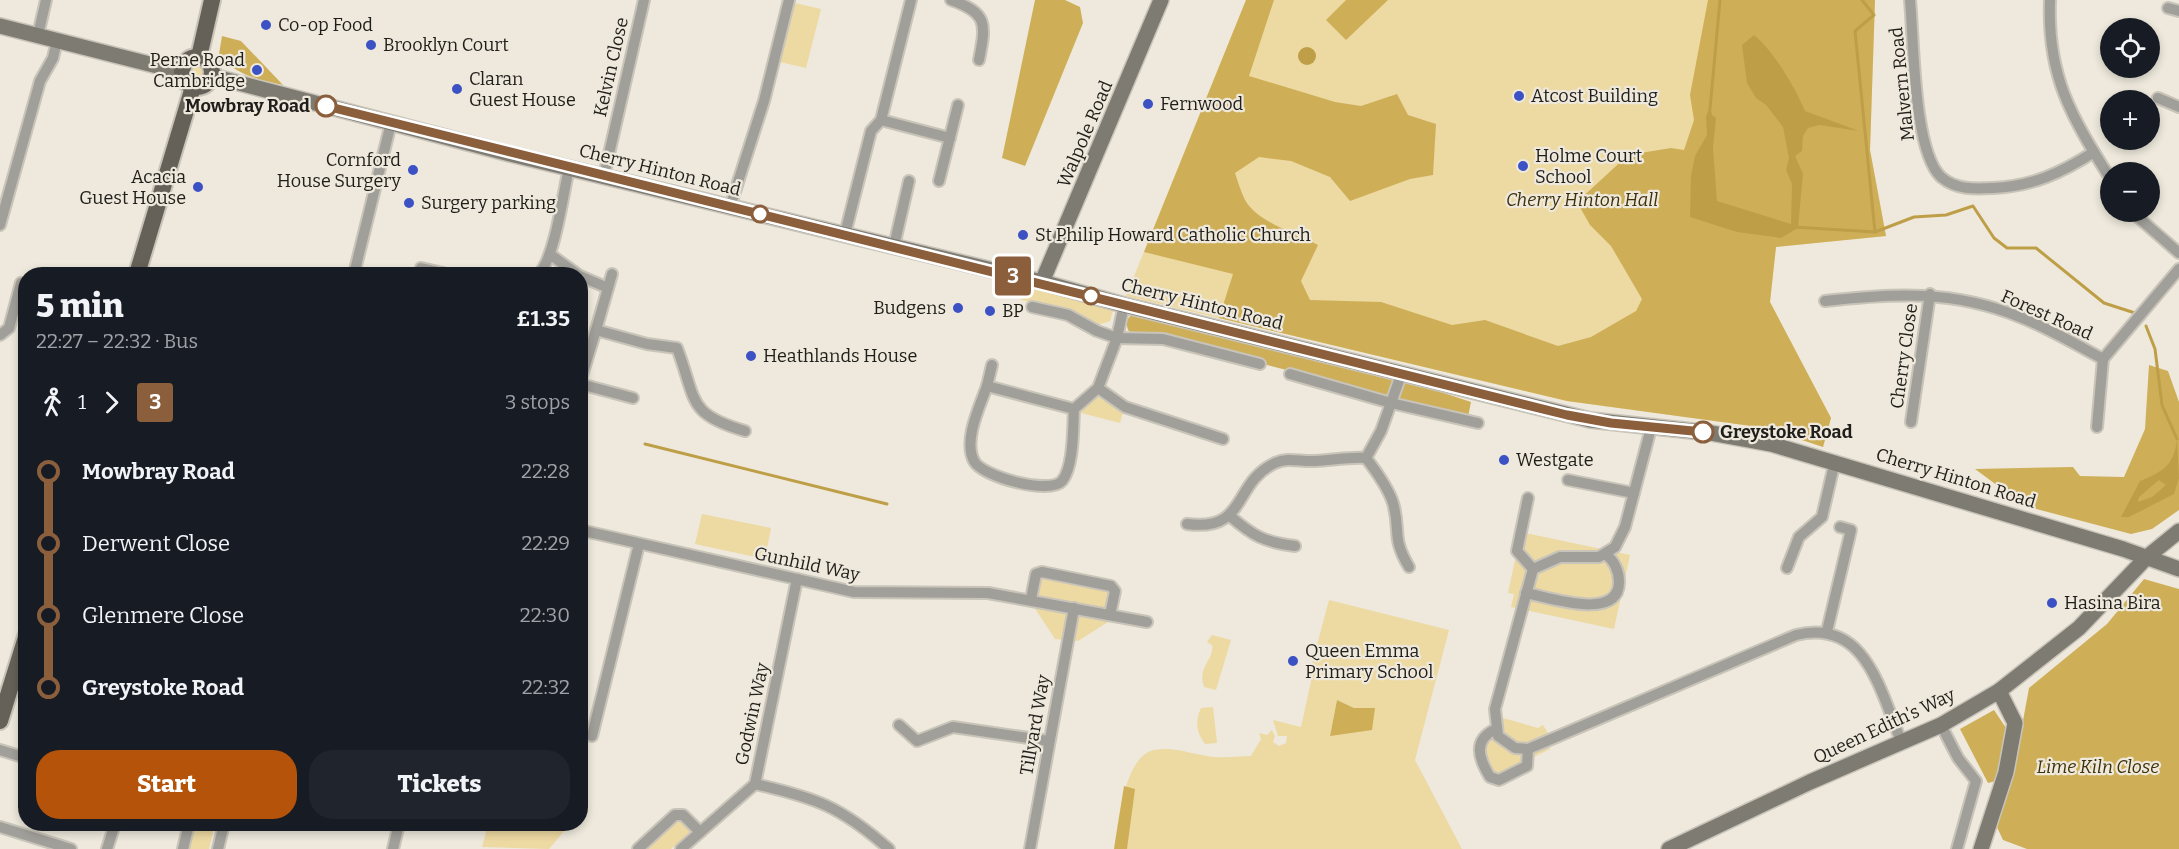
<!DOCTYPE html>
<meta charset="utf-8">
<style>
body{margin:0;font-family:Bitter,serif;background:#20242c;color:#f1f3f6;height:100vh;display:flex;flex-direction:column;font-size:22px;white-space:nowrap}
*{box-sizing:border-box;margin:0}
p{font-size:20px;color:#9ea1a6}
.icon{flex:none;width:33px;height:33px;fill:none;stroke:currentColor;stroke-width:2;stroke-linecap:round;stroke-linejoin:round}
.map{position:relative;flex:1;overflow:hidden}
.panel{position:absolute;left:18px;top:267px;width:570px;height:564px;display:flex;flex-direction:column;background:#171b24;border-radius:24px;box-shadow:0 3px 9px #0003}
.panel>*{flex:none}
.badge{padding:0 12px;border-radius:4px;font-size:21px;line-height:39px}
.fabs{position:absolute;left:2100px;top:18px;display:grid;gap:12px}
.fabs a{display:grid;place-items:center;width:60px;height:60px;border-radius:50%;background:#171b24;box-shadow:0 3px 9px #0003;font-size:30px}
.map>.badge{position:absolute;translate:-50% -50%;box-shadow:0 0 0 3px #fff}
.legs{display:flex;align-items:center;gap:9px;height:66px;padding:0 18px;font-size:20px}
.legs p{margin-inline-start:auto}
.overview{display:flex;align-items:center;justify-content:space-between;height:102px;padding:0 18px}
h1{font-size:33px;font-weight:800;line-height:45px}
.primary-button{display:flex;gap:12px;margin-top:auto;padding:12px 18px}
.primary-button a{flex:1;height:69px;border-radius:24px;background:#b45309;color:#fff;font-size:24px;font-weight:800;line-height:69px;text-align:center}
.primary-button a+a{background:#20242c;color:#f1f3f6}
ul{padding:0 18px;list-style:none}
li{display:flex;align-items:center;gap:21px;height:72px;font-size:22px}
li i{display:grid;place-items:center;width:9px;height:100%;margin:0 8px;background:currentColor}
li i::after{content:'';width:15px;height:15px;margin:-8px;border:4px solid;border-radius:50%;background:#171b24}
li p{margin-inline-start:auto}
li:first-child i{background:linear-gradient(#0000 50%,currentColor 0)}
li:last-child i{background:linear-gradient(currentColor 50%,#0000 0)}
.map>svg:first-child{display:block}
.green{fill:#edd9a2;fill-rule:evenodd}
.forest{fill:#ceaf58}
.water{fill:#be9f48;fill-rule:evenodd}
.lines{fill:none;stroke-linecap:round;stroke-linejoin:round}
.stream{stroke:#be9f48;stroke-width:3}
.street-casing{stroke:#c9c4b9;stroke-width:14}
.secondary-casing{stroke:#c9c4b9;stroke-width:18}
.primary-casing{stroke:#c9c4b9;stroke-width:20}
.street{stroke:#a19f99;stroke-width:10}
.secondary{stroke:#7e7b73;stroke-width:15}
.primary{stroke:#656158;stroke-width:16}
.line-1-casing{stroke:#fff;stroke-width:14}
.line-1{stroke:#8b5e3c;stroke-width:9}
.poi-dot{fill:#3b51c4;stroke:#eee9dc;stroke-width:2}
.stop-1-dot{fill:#fff;stroke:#8b5e3c;stroke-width:3}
.labels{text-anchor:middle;stroke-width:4.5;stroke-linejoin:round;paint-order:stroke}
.poi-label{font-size:18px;fill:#201e1a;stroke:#eee9dc;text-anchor:start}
.street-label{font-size:18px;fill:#201e1a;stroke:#eee9dc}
.stop-label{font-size:18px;font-weight:bold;fill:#201e1a;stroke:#eee9dc;text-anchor:end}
.park-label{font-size:18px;font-style:italic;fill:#3e310a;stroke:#eee9dc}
</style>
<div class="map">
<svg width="2179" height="849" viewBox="0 0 2179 849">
<rect width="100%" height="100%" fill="#eee9dc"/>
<g class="green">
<path d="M 1246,0 L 1875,0 L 1870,150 L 1886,236 L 1776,247 L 1770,302 L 1831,418 L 1823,447 L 1766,428 L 1567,401 L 1126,296 Z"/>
<path d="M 795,3 L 821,9 L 806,68 L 780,62 Z"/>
<circle cx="197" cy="72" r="10"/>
<path d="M 1026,284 L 1114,307 L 1110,321 L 1098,325 L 1076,312 L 1021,300 Z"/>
<path d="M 1098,397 L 1123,412 L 1120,423 L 1081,413 L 1090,400 Z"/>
<path d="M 702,514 L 771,528 L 765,559 L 695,544 Z"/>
<path d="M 1521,532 L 1630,555 L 1614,629 L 1511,607 L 1514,594 L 1508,593 Z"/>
<path d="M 1036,575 L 1115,591 L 1108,622 L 1078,641 L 1055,639 L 1032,604 Z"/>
<path d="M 1329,600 L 1449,630 L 1415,760 L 1462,849 L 1114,849 C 1118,825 1124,756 1154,750 C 1174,746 1194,755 1214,757 C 1226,758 1239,756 1251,756 L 1261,739 L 1259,733 L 1267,735 L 1272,730 L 1275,736 L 1273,742 L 1279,746 L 1286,743 L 1287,736 L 1278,736 L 1273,720 L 1301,727 L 1313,672 L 1310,671 ZM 1337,700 L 1354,708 L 1330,736 Z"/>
<path d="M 1212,635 L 1231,640 L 1216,690 L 1204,687 C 1197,666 1215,659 1212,645 L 1207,642 Z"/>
<path d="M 1213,707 L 1217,743 L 1205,744 C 1196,732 1195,721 1201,708 Z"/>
<path d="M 1503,718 L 1538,728 L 1543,725 L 1548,733 L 1542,736 L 1550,749 L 1494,777 L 1482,757 L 1485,738 Z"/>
<path d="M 675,816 L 696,827 L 671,849 L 638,849 Z"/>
<path d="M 194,824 L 215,824 L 209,849 L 188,849 Z"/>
<path d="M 488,824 L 570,824 L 549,849 L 482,847 Z"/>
</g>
<g class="forest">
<path d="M 1035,0 L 1065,0 L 1080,7 L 1083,23 L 1025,166 L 1002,158 Z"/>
<path d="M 1246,0 L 1274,0 L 1249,76 L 1335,102 L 1361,106 L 1397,94 L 1408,115 L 1436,124 L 1433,175 L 1410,179 L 1350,201 L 1330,177 L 1291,161 L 1259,157 L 1235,173 C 1238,182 1241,192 1245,200 C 1259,224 1296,232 1318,245 L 1301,281 L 1310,300 L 1381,302 L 1452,325 L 1485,320 L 1558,346 L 1591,337 L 1636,311 L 1642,299 L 1611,246 L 1590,225 L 1577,202 L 1628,155 L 1671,148 L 1684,150 L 1694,120 L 1690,95 L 1708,0 L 1875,0 L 1870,150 L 1886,236 L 1776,247 L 1770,302 L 1831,418 L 1823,447 L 1766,428 L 1567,401 L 1219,318 L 1233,274 L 1144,252 Z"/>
<path d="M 1346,0 L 1388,0 L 1346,40 L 1326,20 Z"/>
<path d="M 222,36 L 241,41 L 283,85 C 260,80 234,75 219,54 Z"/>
<path d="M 1133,313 L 1392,376 L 1471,402 L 1468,417 L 1151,335 L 1136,337 L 1128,330 L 1126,321 Z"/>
<path d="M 2149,365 L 2168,371 L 2179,402 L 2179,510 L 2152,529 L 2131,534 L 2025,506 L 1975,469 L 2073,467 L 2080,476 L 2124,477 L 2145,429 Z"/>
<path d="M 2144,579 L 2179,589 L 2179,849 L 2027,849 L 2003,840 L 1995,823 L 2013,775 L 2029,688 L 2107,624 Z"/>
<path d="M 1337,700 L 1354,708 L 1375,708 L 1372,730 L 1330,736 Z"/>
<path d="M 1994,710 L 2006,728 L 1996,781 L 1988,783 L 1960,729 Z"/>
<path d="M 1124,786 L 1135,789 L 1127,849 L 1114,849 Z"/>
</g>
<g class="water">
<path d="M 1754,35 C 1773,50 1796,89 1805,111 L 1859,131 L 1819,125 L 1808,128 L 1803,136 L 1802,151 L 1795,156 L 1803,174 L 1798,228 L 1781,238 L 1737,232 L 1690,217 L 1691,176 L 1695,156 L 1707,135 L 1706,117 L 1710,105 L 1712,115 L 1716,118 L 1713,148 L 1717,201 L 1791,224 L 1792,184 L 1786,170 L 1789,158 L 1783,127 L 1766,105 L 1756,98 L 1747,83 L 1742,45 Z"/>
<circle cx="1307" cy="56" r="9"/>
<path d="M 2177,439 L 2179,478 L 2174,494 L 2129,517 L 2121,517 L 2140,481 C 2164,471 2174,465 2177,439 ZM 2159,480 L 2166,485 L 2152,497 L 2138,502 L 2139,497 Z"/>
</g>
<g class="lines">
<g class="stream">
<path d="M 1862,0 L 1874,15 L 1855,31 L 1875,232"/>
<path d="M 1710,109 L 1720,0"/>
<path d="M 1794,227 L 1875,232 L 1914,217 L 1946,215 L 1973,206 L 1994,238 L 2007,248 L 2036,248 L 2104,303 L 2135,313"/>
<path d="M 2146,326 L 2155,349 L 2162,405 L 2177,439"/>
<path d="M 645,444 L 887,504"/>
</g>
<g class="street-casing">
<g id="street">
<path d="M 951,0 C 988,13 986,24 979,60"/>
<path d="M 1910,0 C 1914,41 1913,150 1941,177 C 1956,190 1975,189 1993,188 C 2033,186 2061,173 2094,152"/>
<path d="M 2050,0 C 2047,76 2071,116 2110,178"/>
<path d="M 2168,8 L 2179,11"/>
<path d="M 38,35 L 46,0"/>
<path d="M 2158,98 L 2179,107"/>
<path d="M 881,120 L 950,138"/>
<path d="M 604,176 L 644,0"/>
<path d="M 939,181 L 958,105"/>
<path d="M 730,207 L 764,101 L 789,0"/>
<path d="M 2132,212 L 2179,253"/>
<path d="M 0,225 L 40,81 L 53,58 L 57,40"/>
<path d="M 845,234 L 871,131 L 881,120 L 911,0"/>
<path d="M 894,246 L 909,181"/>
<path d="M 551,255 L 577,274"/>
<path d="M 421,268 L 447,274"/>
<path d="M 354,274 L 391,123"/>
<path d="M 539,274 C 555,257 563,194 569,168"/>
<path d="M 580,276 L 608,288 L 596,330 L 647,344 L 677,348 C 697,400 686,414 745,431"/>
<path d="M 608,288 L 612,274"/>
<path d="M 1825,301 C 1895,293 1953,290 2020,317 C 2049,328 2076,345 2103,359 L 2179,269"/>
<path d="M 1032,307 L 1068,315 L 1097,331 L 1117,338 L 1163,339 L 1260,364"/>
<path d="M 0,335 L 9,328 L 21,283"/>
<path d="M 1290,374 L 1391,403 L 1478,423"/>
<path d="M 580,382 L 596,330"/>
<path d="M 580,384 L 633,398"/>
<path d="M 987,386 L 992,365"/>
<path d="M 1098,388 L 1125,407 L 1223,439"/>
<path d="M 1074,409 L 987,386 C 980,406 963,440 974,461 C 982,477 1050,495 1062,481 C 1074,467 1073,426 1074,409 L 1098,388 L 1117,338 L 1124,305"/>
<path d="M 1911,422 L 1930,294"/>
<path d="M 2097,427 L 2103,359"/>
<path d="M 1651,428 L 1625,527 L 1615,547 L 1599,557 L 1560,557 L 1533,569 L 1495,709 L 1498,736 L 1515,748 L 1528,749 L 1796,635 C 1867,618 1880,692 1902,743"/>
<path d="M 1366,458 C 1376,471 1388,487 1393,503 C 1401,531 1391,537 1409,567"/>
<path d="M 1568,480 L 1634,493"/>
<path d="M 1528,498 L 1517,551 L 1533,569"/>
<path d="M 1230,516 C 1253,536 1264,542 1295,546"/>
<path d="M 1187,524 C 1248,532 1232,483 1275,463 C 1289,457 1300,462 1315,461 C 1333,460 1348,457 1366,458 L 1381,431 L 1401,375"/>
<path d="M 580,530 L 854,592 L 988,593 L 1147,622"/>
<path d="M 1787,568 L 1799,537 L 1822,517 L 1835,461"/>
<path d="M 1526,593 C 1548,597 1619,622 1619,582 C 1619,571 1614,560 1605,554"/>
<path d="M 1031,599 L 1036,574 L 1042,572 L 1111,586 L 1115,591 L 1110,615"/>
<path d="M 1827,631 L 1851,530 L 1840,527"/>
<path d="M 899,725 L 917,741 L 953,727 L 1049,741"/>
<path d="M 1941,725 L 1958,758 L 1976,781 L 1957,849"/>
<path d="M 1496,729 C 1472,740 1479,759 1490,777 L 1499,780 L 1527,766 L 1528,749"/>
<path d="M 592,736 L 639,544"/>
<path d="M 0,750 L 26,758"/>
<path d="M 755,784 C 817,798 841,807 889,849"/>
<path d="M 0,827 L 71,849"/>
<path d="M 107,849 L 115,824"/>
<path d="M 183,849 L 189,824"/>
<path d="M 218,849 L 224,824"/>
<path d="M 393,849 L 399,824"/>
<path d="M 638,849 L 675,815 L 683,815 L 700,832"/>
<path d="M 681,849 L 755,784 L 797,579"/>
<path d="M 1030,849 L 1074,608"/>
</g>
</g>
<g class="secondary-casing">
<g id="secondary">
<path d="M 0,26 L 181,72"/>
<path d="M 212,76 L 510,154 L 1042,282 L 1124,305 L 1590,420 L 1711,433 L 1771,444 L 2123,549 L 2179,569"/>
<path d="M 1042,282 L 1161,0"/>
<path d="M 1669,849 L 1810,782 L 1941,725 L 1999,691 L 2079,628 L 2147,557 L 2179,531"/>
<path d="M 1981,849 L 2006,772 L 2015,723 L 1999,691"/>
</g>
</g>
<g class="primary-casing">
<g id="primary">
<circle cx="197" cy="72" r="15"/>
<path d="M 199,57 L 212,0"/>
<path d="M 137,274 L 193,87"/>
<path d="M 0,721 L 26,637"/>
</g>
</g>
<use href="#street" class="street"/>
<use href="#secondary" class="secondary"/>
<use href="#primary" class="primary"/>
</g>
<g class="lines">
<g class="line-1-casing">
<path id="line-1" d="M 326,106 L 1567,415 L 1611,423 L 1703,432"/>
</g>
<use href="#line-1" class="line-1"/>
</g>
<g class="poi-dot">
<circle cx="266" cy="25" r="6"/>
<circle cx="371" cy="45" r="6"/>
<circle cx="257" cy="70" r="6"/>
<circle cx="457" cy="89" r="6"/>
<circle cx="1519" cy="96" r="6"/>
<circle cx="1148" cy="104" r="6"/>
<circle cx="1523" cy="166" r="6"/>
<circle cx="413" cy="170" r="6"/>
<circle cx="198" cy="187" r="6"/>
<circle cx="409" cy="203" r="6"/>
<circle cx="1023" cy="235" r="6"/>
<circle cx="958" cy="308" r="6"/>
<circle cx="990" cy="311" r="6"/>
<circle cx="751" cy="356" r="6"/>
<circle cx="1504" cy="460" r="6"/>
<circle cx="2052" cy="603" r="6"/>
<circle cx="1293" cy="661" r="6"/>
</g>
<g class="stop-1-dot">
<circle cx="326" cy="106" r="10"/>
<circle cx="760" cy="214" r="8"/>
<circle cx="1091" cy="296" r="8"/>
<circle cx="1703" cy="432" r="10"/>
</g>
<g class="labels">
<g class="poi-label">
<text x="278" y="31">Co-op Food</text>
<text x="383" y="51">Brooklyn Court</text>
<text x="245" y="66" text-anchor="end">Perne Road<tspan x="245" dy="21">Cambridge</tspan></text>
<text x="469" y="85">Claran<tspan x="469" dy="21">Guest House</tspan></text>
<text x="1531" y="102">Atcost Building</text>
<text x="1160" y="110">Fernwood</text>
<text x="1535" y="162">Holme Court<tspan x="1535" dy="21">School</tspan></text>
<text x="401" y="166" text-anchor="end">Cornford<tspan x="401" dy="21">House Surgery</tspan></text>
<text x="186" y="183" text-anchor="end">Acacia<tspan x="186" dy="21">Guest House</tspan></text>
<text x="421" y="209">Surgery parking</text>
<text x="1035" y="241">St Philip Howard Catholic Church</text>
<text x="946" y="314" text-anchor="end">Budgens</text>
<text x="1002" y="317">BP</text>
<text x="763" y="362">Heathlands House</text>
<text x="1516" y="466">Westgate</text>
<text x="2064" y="609">Hasina Bira</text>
<text x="1305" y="657">Queen Emma<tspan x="1305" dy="21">Primary School</tspan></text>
</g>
<g class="street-label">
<text transform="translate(611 67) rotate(-77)" y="6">Kelvin Close</text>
<text transform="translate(1902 84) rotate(-96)" y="6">Malvern Road</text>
<text transform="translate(1085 134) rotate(-67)" y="6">Walpole Road</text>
<text transform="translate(660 170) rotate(14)" y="6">Cherry Hinton Road</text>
<text transform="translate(1202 304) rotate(14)" y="6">Cherry Hinton Road</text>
<text transform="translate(2047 315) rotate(24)" y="6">Forest Road</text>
<text transform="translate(1904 356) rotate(-82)" y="6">Cherry Close</text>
<text transform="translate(1956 478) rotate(17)" y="6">Cherry Hinton Road</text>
<text transform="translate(807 564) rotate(12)" y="6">Gunhild Way</text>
<text transform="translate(752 714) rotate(-78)" y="6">Godwin Way</text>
<text transform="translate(1035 725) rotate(-80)" y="6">Tillyard Way</text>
<text transform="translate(1884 726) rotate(-25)" y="6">Queen Edith's Way</text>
</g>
<g class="stop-label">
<text x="310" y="112">Mowbray Road</text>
<text x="1720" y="438" text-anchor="start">Greystoke Road</text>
</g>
<g class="park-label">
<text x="1582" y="206">Cherry Hinton Hall</text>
<text x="2098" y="773">Lime Kiln Close</text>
</g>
</g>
</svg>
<div class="fabs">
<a><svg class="icon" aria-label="locate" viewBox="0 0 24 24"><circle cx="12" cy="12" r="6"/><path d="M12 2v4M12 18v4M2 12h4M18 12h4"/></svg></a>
<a>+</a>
<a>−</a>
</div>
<b class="badge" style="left:1013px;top:276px;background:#8b5e3c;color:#fff">3</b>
<section class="panel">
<div class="overview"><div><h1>5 min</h1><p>22:27 – 22:32 · Bus</p></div><b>£1.35</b></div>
<div class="legs"><svg class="icon" aria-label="walk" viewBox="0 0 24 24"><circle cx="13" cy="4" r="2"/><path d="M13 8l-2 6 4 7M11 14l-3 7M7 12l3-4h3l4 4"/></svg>1<svg class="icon" aria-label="forward" viewBox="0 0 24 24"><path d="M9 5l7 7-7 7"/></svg><b class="badge" style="background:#8b5e3c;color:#fff">3</b><p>3 stops</p></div>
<ul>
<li><i style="color:#8b5e3c"></i><b>Mowbray Road</b><p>22:28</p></li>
<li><i style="color:#8b5e3c"></i><span>Derwent Close</span><p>22:29</p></li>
<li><i style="color:#8b5e3c"></i><span>Glenmere Close</span><p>22:30</p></li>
<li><i style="color:#8b5e3c"></i><b>Greystoke Road</b><p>22:32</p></li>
</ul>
<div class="primary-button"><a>Start</a><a>Tickets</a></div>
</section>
</div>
